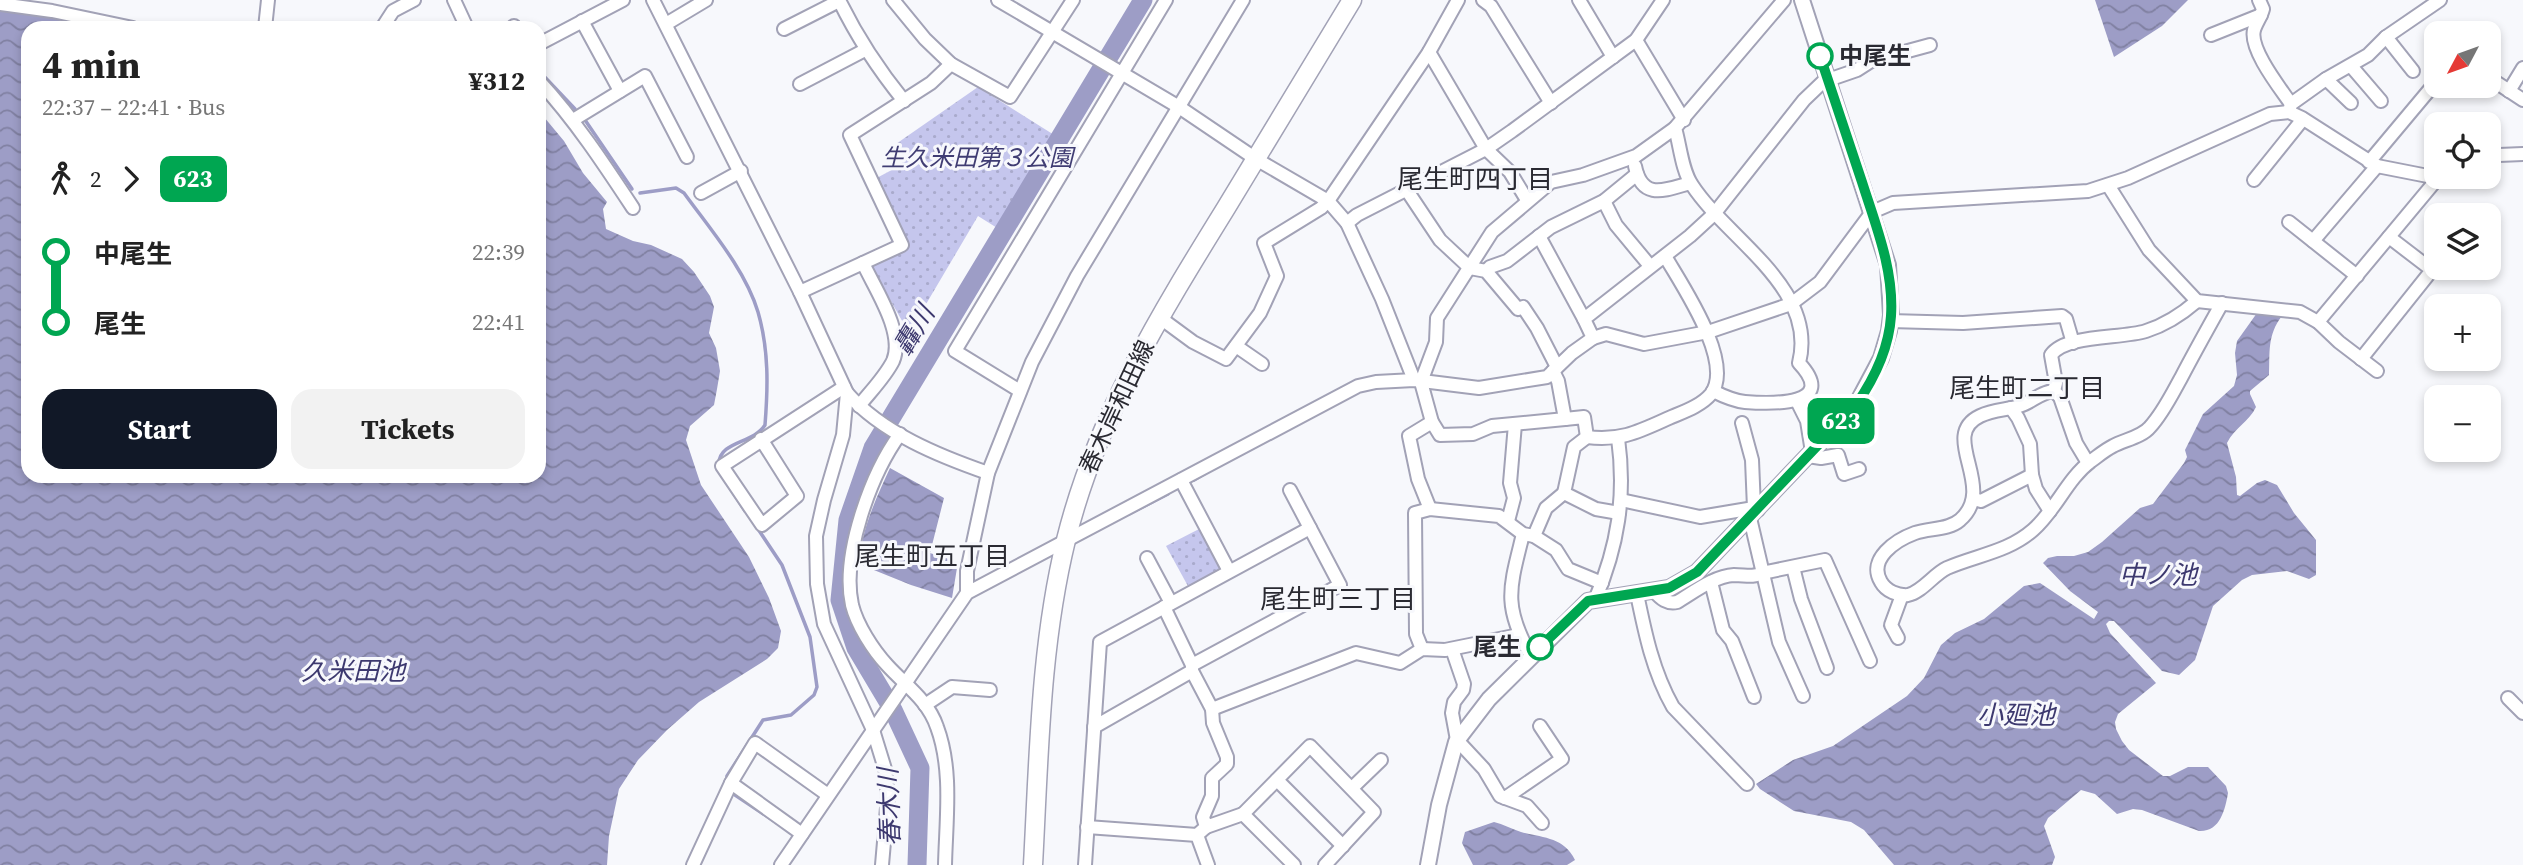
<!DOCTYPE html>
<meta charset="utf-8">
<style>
body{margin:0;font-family:"Source Serif 4","Noto Sans JP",serif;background:#f2f2f2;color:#222;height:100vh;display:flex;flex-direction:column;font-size:26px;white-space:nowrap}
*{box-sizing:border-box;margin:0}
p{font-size:23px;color:#767676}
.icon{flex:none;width:38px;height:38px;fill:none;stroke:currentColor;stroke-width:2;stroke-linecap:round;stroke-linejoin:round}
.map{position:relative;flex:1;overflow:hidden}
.sheet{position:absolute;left:21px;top:21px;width:525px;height:462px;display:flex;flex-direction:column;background:#fff;border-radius:21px;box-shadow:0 4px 10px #0003}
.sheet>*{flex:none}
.badge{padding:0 14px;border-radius:10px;font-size:24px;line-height:46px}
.needle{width:46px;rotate:229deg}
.fabs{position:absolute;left:2424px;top:21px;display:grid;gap:14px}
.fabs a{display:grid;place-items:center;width:77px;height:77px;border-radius:14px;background:#fff;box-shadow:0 4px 10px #0003;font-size:35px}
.map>.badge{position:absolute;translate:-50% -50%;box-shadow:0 0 0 4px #fff}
.legs{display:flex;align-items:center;gap:10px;height:77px;padding:0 21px;font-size:23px}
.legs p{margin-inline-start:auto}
.summary{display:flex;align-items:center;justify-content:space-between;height:119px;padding:0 21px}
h1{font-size:38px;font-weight:700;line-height:52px}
.primary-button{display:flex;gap:14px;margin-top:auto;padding:14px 21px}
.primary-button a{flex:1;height:80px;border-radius:21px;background:#111827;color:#fff;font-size:28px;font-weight:700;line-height:80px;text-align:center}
.primary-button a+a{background:#f2f2f2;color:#222}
ul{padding:0 21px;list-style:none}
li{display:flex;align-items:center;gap:24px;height:70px;font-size:26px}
li i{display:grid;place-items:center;width:10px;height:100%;margin:0 9px;background:currentColor}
li i::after{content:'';width:18px;height:18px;margin:-9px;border:5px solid;border-radius:50%;background:#fff}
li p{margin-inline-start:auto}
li:first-child i{background:linear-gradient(#0000 50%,currentColor 0)}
li:last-child i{background:linear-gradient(currentColor 50%,#0000 0)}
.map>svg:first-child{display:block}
.park{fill:url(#park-dots)}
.water{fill:url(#water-waves)}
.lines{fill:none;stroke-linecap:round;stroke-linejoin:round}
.stream{stroke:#9d9dc6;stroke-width:3.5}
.river{stroke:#9d9dc6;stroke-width:19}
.minor-casing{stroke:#a2a2b6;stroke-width:16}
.tertiary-casing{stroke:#a2a2b6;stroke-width:18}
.secondary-casing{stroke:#a2a2b6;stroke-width:21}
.minor{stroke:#fff;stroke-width:12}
.tertiary{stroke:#fff;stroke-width:14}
.secondary{stroke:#fff;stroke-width:18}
.line-1-casing{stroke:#fff;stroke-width:16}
.line-1{stroke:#00a651;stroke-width:10}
.stop-1-dot{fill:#fff;stroke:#00a651;stroke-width:3.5}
.labels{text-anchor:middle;stroke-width:6;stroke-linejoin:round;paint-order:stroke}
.stop-label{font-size:24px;font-weight:bold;fill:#2a2a32;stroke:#f7f8fc;text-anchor:start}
.park-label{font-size:24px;font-style:italic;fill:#403d73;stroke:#f7f8fc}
.street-label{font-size:24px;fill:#2a2a32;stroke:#f7f8fc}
.neighbourhood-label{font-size:26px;fill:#2a2a32;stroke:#f7f8fc}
.water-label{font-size:26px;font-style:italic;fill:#3d396f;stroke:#f7f8fc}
</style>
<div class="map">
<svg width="2523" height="865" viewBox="0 0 2523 865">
<defs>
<pattern id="park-dots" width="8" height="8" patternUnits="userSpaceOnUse" patternTransform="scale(1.75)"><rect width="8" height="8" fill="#c5c6ed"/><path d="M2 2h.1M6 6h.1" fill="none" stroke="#a9aacc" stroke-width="1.8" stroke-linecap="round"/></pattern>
<pattern id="water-waves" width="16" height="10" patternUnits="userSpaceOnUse" patternTransform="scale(1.75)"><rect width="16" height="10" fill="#9d9dc6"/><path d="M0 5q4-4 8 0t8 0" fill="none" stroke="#8080a1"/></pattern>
</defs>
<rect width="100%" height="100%" fill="#f7f8fc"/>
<g class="park">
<path d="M 978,87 L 1059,138 L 1002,231 L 978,216 L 909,333 L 868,261 L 907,247 L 871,181 L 903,164 L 893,146 Z"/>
<path d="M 1201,528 L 1220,564 L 1218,572 L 1189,588 L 1166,546 Z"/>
</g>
<g class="water">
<path d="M 2095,0 L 2188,0 L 2162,26 L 2114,57 Z"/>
<path d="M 0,10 L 32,13 L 90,28 L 28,28 L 28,476 L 539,476 L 539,111 L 564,141 L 583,173 L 607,202 L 603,209 L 606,229 L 633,241 L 651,245 L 682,259 L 694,272 L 710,296 L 714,307 L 709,333 L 716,348 L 720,371 L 717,389 L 714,405 L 690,426 L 686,440 L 701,485 L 749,557 L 769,598 L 781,631 L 778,648 L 767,659 L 699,702 L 667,730 L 638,760 L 619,789 L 609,836 L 607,865 L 0,865 Z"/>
<path d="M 2257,313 L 2282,316 C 2267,335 2270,353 2269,375 L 2250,391 L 2250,394 L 2256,407 C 2249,422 2234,428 2227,443 L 2236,477 L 2237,495 L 2240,496 L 2257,483 L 2265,480 L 2277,485 L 2294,513 L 2316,540 L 2316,575 L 2309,579 L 2287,571 L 2252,575 L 2242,580 L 2213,606 L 2195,660 L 2179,675 L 2162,671 L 2114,621 L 2109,621 L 2106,624 L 2110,633 L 2156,683 L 2118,714 L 2115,722 L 2116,729 L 2122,741 L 2129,750 L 2163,776 L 2170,776 L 2188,767 L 2208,767 L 2226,786 L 2228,793 C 2225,810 2220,832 2199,831 L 2142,810 L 2133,809 L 2117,814 L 2095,794 L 2081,790 L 2048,818 L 2044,826 L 2055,857 L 2052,865 L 1894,865 L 1864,830 L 1851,822 L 1794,811 L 1760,789 L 1756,784 L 1793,760 L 1833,746 L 1907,696 L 1924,678 L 1941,645 L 1955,633 L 1984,619 L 2024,586 L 2040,583 L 2094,619 L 2098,612 L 2070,591 L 2043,563 L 2048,558 L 2057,556 L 2074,556 L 2088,552 L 2102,542 L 2140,508 L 2153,504 L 2184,463 L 2187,457 L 2185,450 L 2203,414 L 2234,386 L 2237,375 L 2235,353 L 2237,341 Z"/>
<path d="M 890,468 L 944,498 L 930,553 L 958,562 L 952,598 L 911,585 L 859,564 C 861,531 876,498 890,468 Z"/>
<path d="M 1494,822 C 1503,824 1512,829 1521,832 C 1543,838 1564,837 1575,860 L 1567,865 L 1473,865 L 1462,843 L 1465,832 Z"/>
</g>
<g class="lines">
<g class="stream">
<path d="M 539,71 L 575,109"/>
<path d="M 585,120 L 632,189"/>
<path d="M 640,193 L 676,188 L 684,193 C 710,229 745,269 758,312 C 769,350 768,387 765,425 C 753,444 720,441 719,463"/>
<path d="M 721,474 L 745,511"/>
<path d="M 1194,480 L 1214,468"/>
<path d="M 1129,514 L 1168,494"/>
<path d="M 727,776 L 763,720 L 791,715 L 814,695 L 817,687 L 810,637 L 782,565 L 756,526"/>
<path d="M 735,795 L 777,823"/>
</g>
<path class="river" d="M 917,865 L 920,768 L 893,710 L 856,648 L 840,600 L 848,520 L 873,448 L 1143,0"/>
<g class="minor-casing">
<g id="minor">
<path d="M 454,0 L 467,28"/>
<path d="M 653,0 L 800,292 L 847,393 L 843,435 L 824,500 L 816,536 L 817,584 L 824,624 L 873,730 L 885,769 L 888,796 L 882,865"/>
<path d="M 839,0 C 857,37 878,69 904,101"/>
<path d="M 893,0 L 925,39 L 951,64 L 1010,97 L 1073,0"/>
<path d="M 998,0 L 1179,107 L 1256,159 L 1328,201 L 1347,223 L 1382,299 L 1414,380"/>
<path d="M 1483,0 L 1491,6 L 1551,103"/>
<path d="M 1579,0 L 1613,57"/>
<path d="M 2259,0 L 2263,9 C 2261,17 2256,23 2254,30 C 2249,49 2280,88 2291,104"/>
<path d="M 0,4 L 52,11 L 133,28"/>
<path d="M 582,21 L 620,91"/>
<path d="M 666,24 L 706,0"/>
<path d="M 265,28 L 268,0"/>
<path d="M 382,28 L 393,11 L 414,0"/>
<path d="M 512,28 L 514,26"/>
<path d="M 784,29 L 839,1"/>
<path d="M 2211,35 L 2261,15"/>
<path d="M 2386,37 L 2413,71"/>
<path d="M 1636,40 L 1684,120"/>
<path d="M 539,44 L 623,0"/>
<path d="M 1429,52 L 1486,149 L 1510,172 L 1527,200"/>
<path d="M 2351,66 L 2381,101"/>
<path d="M 2488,77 L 2523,100"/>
<path d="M 2326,79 L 2351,103"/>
<path d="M 1828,80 L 1857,70 L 1871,61 L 1930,45"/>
<path d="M 539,81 C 575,120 604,164 633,208"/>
<path d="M 800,84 L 865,50"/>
<path d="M 2509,91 L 2523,68"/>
<path d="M 2289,112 L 2291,104 L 2326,79 L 2368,55 L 2386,37 L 2440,0"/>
<path d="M 573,120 L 645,76 L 687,157"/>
<path d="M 2488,159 L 2499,155 L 2523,154"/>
<path d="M 2369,162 L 2436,82"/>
<path d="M 1635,166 C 1642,201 1665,190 1690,183"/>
<path d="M 2254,180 L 2303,119"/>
<path d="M 2108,185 L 2149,250 L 2197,301 L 2300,312 L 2318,322 L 2339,342 L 2377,371"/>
<path d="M 1406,189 L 1440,240 L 1470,268 L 1486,271 L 1518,309 L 1523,307 L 1537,328 L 1557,367"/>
<path d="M 701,193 L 741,171"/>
<path d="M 1604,201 L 1616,225 L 1650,266"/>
<path d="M 2289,222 L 2357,276"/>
<path d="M 1347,223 L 1357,215 L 1486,149 L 1512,131 L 1636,40 L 1663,0"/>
<path d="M 1539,236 L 1584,319"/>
<path d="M 2313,241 L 2377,166"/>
<path d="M 1486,271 L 1490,267 L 1507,261 L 1551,227 L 1604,201 L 1637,174"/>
<path d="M 800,292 L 902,245 L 850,135 L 931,83 L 951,64"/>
<path d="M 1159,317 L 1193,342 L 1226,359 L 1260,313 L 1277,276 L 1264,243 L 1321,208 L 1328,201 L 1429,52 L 1458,0"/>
<path d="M 1890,321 L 1963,323 L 2062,316 L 2066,319 L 2073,343"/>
<path d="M 2318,322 L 2438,178"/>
<path d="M 1593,338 L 1606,334 L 1644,344 L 1708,332 L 1791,304 L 1820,282 L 1872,212 L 1893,203 L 2088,191 L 2128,178 L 2270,114 L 2289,112 L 2302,118 L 2377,166 L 2438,178 L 2444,177"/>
<path d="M 1236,346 L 1262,364"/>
<path d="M 2361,359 L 2432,270 L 2389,237"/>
<path d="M 1553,371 L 1558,381 L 1565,419 L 1492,426 L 1473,434 L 1440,435 L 1432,422 L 1421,382 L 1436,342 L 1437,318 L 1492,232 L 1551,182 L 1583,175 L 1636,156 L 1675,128"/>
<path d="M 1020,391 L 955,351 L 1166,0"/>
<path d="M 1713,391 C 1723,396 1734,401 1745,402 C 1772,404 1839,406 1799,363 C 1818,288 1727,239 1692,185 C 1682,171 1680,145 1675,128 L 1784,0"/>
<path d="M 2054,391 C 2039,392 2031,404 2016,407 C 2004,410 1992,410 1980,416 C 1938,436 1998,487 1960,520 C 1949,530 1929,528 1915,533 C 1896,540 1867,559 1881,582 C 1886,591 1898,596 1908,595 C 1922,592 1934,574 1947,568 C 1977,555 2008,552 2033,530 C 2056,510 2067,479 2091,461 C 2098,456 2105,450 2113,446 C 2124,440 2142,437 2150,427 C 2163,413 2172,394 2181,378 C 2194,353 2208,328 2222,303"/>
<path d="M 847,393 C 882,433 939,456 988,473"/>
<path d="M 1797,401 L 1807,421 L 1812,452"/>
<path d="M 859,406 C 870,392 885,377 893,361 C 905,333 875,289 863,263"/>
<path d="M 2011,408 L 2018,418 L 2030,444 L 2032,475 L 2036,489 L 2050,511"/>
<path d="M 1565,419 L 1584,417 L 1587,437 C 1621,441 1638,432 1669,418 C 1683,412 1701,406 1711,394 C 1735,362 1681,284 1665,256"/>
<path d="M 1742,423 L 1752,460 L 1754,508"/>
<path d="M 900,434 C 871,474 841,555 852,605 C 857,625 873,650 887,665 C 905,685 928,700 937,727 C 953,770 946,820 945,865"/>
<path d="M 1587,437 L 1574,447 L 1564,493 L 1596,509 L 1619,513"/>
<path d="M 761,439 L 797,496 L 762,525 L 722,466 L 844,387"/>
<path d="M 1808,456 L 1821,458 L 1838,455 L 1844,474 L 1859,469"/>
<path d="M 2088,463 L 2076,443 L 2060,397 L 2054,391 L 2056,383 L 2051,355 C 2066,334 2121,339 2146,331 C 2165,325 2182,314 2197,301"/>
<path d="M 1181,480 L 1229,571"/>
<path d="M 1974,499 L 1981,501 L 2032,475"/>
<path d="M 1621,500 L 1700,517 L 1754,508 L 1758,510"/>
<path d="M 1430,509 L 1418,479 L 1409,436 L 1432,422"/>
<path d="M 1750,518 L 1779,642 L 1803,696"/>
<path d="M 1508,521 L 1514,498 L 1510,483 L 1515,424"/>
<path d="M 1523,534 C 1510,587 1502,605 1531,656"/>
<path d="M 1534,536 L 1546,508 L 1564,493"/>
<path d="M 1147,558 L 1171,603"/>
<path d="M 1793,567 L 1801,599 L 1827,668"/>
<path d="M 1711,582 L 1723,630 L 1732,641 L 1754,697"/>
<path d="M 1654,591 C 1661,599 1667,604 1677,602 C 1694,592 1714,576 1734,575 C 1746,575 1752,578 1762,573 L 1825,560 L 1870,661"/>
<path d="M 967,593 L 967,571 L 988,473 L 1032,362 L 1077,276 L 1243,0"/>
<path d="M 1637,594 C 1645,633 1653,672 1673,707 L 1747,784"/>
<path d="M 1595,600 C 1618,546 1626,496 1618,438"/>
<path d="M 1164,607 L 1192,665 L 1340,585 L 1290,490"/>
<path d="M 1898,638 L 1891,625 L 1902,595"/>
<path d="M 1422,649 L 1416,634 L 1415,513 L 1430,509 L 1499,516 L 1523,534 L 1534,536 L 1556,550 L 1568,569 L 1602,583"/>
<path d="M 1452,649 L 1464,684 L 1463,690 L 1454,702 L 1452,713 L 1457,740 L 1484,769 L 1500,796 L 1527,806 L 1542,823"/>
<path d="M 1192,665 L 1192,671 L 1212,709 L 1213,723 L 1227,757 L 1227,764 L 1212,778 L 1212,796 L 1203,817 L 1206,827 L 1197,835"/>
<path d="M 2508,698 L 2523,713"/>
<path d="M 925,705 L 952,687 L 990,690"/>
<path d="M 1212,709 L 1356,653 L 1400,663 L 1422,649 L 1445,650 L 1519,635"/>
<path d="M 1094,727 L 1192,671"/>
<path d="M 1277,780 L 1343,846"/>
<path d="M 1352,788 L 1381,760"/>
<path d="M 1505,798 L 1562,759 L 1540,726"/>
<path d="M 1243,814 L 1310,746 L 1374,812 L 1325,865"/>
<path d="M 1087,827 L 1197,835 L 1208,865"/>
<path d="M 1206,827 L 1243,814 L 1294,865"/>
<path d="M 802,834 L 731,783 L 755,743 L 828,795"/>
<path d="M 693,865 L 731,783"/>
<path d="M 781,865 L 967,593 L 1358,386 L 1376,382 L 1414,380 L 1479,388 L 1547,377 L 1572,353 L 1593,338 L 1584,319 L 1690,236 L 1714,214 L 1804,100 L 1827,78"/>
<path d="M 1085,865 L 1100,642 L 1310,528"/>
</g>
</g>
<g class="tertiary-casing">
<path id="tertiary" d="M 1428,865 L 1439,805 L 1456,742 L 1489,699 L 1588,601 L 1669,588 L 1697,572 L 1856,405 L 1881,358 L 1889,331 L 1891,315 L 1888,265 L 1802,0"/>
</g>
<g class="secondary-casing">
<path id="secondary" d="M 1033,865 C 1039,756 1040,646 1066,540 C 1096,418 1161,313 1226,208 C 1268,139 1310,69 1352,0"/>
</g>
<use href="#minor" class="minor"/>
<use href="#tertiary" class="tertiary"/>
<use href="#secondary" class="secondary"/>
</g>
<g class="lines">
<g class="line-1-casing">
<path id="line-1" d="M 1540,647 L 1588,601 L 1669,588 L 1697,572 L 1856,405 C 1874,379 1889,348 1891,316 C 1894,270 1876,226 1862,182 C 1848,140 1834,98 1820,56"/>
</g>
<use href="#line-1" class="line-1"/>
</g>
<g class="stop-1-dot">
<circle cx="1820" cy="56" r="12"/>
<circle cx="1540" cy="647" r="12"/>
</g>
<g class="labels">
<g class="stop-label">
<text x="1839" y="64">中尾生</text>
<text x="1521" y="655" text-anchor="end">尾生</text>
</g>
<g class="park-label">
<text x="977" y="166">生久米田第３公園</text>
</g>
<g class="street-label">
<text transform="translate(1117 407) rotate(-65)" y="8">春木岸和田線</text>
</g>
<g class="neighbourhood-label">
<text x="1475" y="188">尾生町四丁目</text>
<text x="2027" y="397">尾生町二丁目</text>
<text x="932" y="565">尾生町五丁目</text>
<text x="1338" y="608">尾生町三丁目</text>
</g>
<g class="water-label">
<text transform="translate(914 330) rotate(-59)" y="9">轟川</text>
<text x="2158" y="584">中ノ池</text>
<text x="353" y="680">久米田池</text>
<text x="2016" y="724">小廻池</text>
<text transform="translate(889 807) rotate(-92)" y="9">春木川</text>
</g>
</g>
</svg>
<div class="fabs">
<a><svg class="needle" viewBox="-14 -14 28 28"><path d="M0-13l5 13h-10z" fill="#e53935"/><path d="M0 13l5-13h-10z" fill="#767676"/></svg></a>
<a><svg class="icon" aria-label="locate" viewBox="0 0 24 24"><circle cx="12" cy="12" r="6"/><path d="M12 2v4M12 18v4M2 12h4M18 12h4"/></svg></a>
<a><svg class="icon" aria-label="layers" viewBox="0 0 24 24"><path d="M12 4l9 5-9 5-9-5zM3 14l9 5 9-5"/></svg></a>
<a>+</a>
<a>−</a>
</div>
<b class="badge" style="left:1841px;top:421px;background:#00a651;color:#fff">623</b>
<section class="sheet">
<div class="summary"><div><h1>4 min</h1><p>22:37 – 22:41 · Bus</p></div><b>¥312</b></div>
<div class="legs"><svg class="icon" aria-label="walk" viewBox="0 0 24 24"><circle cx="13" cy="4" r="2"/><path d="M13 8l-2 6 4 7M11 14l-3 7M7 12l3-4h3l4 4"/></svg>2<svg class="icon" aria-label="forward" viewBox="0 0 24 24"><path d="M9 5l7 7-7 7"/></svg><b class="badge" style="background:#00a651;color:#fff">623</b></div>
<ul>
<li><i style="color:#00a651"></i><b>中尾生</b><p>22:39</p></li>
<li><i style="color:#00a651"></i><b>尾生</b><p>22:41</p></li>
</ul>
<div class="primary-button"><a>Start</a><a>Tickets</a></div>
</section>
</div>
